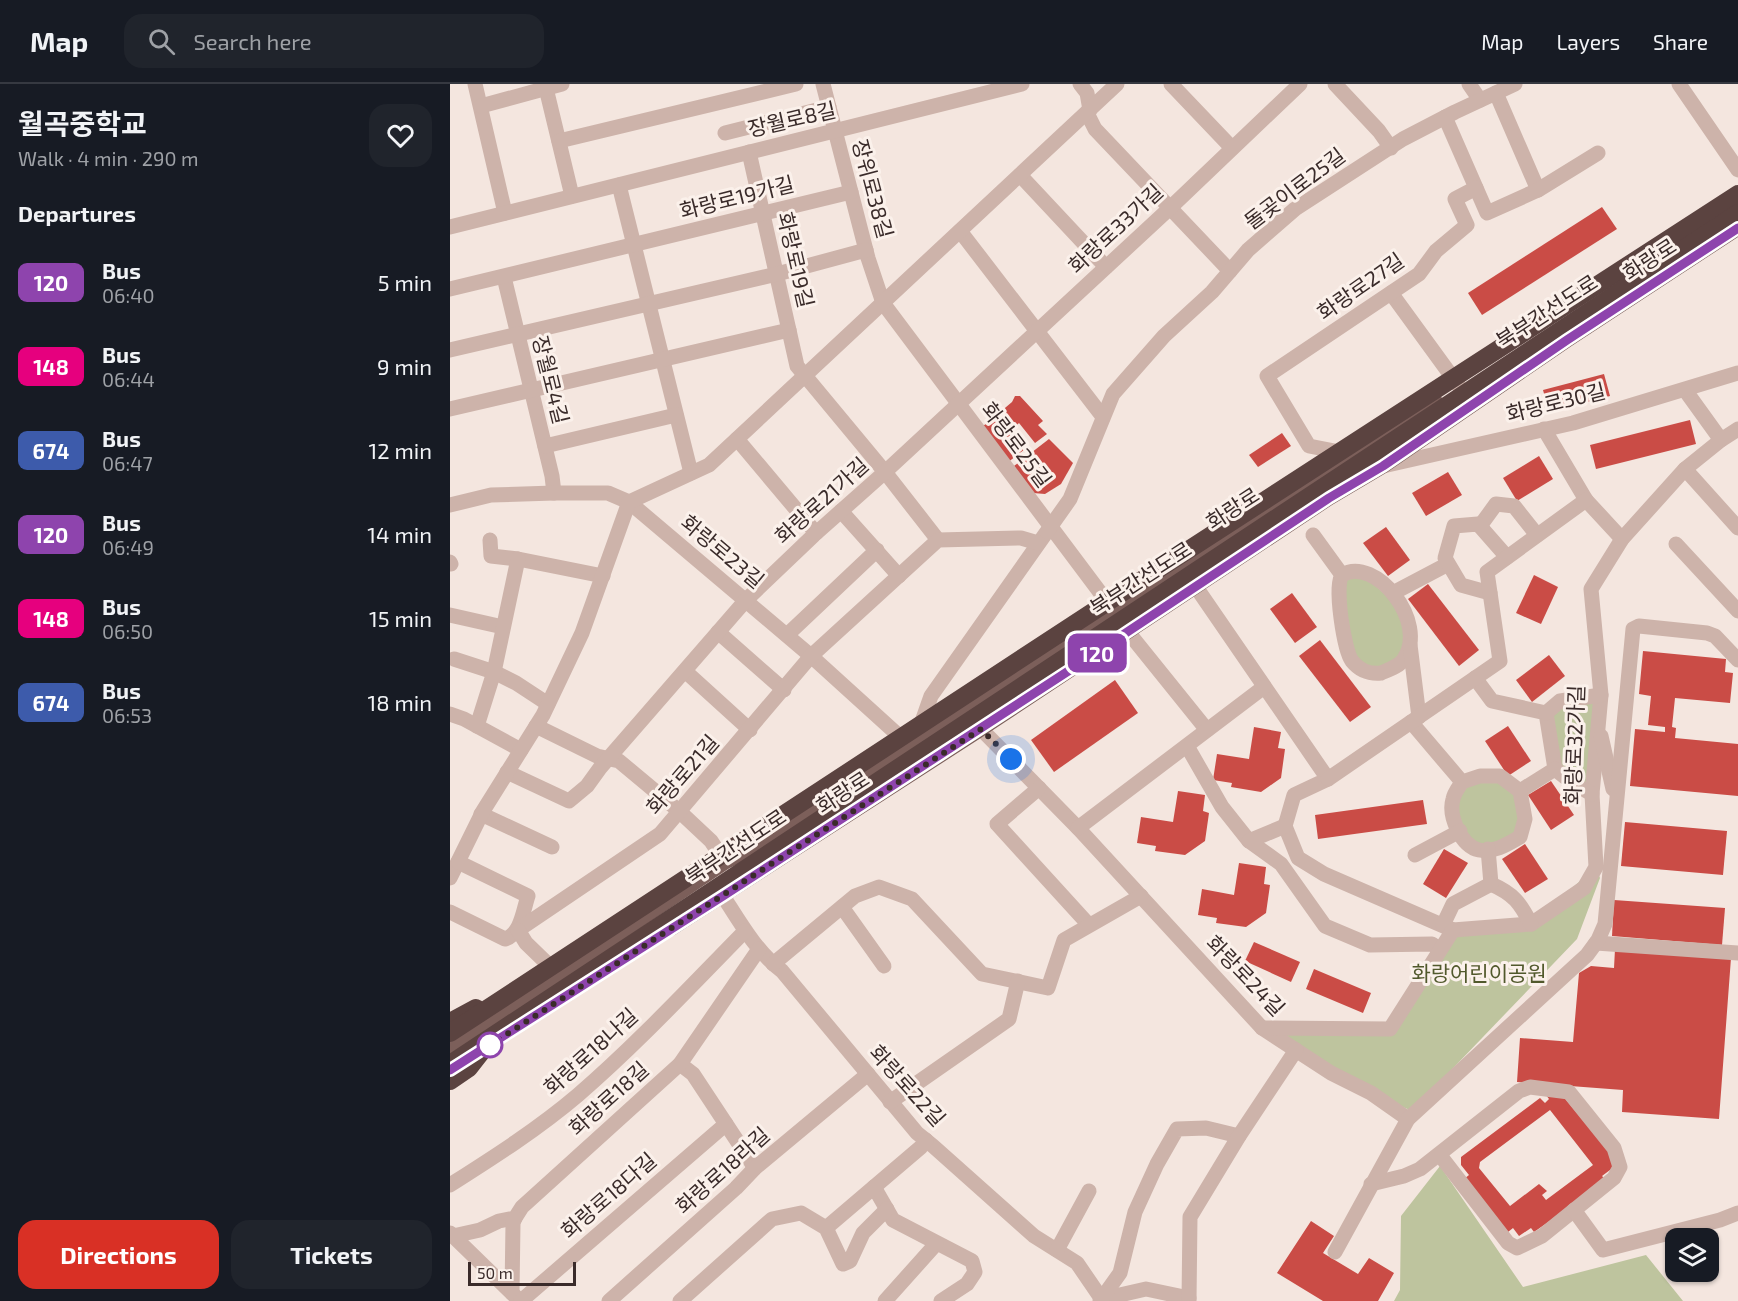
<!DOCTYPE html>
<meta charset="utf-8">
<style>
body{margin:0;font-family:"Exo 2","Noto Sans KR",sans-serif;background:#20242c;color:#f1f3f6;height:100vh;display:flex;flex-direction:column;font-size:22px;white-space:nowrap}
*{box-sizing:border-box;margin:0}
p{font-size:20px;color:#9ea1a6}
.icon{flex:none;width:33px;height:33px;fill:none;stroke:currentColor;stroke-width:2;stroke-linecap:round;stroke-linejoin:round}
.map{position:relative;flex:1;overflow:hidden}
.side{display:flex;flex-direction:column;background:#171b24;width:450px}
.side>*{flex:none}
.badge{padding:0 12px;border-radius:9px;font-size:21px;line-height:39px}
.buttons{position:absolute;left:1215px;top:1144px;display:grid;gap:12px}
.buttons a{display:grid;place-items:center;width:54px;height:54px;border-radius:12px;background:#171b24;box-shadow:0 2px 4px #0004;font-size:30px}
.scale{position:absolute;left:18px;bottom:15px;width:108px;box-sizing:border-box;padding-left:6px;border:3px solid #3a2b2a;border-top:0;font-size:16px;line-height:21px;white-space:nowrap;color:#3a2b2a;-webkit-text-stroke:4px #fbf1eb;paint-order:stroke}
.you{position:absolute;width:30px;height:30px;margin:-15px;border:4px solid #fff;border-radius:50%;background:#1a73e8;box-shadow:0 0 0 9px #1a73e833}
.map>.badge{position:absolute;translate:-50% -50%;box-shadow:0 0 0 3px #fff}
h2{padding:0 18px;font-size:22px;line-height:54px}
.round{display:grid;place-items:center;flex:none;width:63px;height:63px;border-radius:18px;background:#20242c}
.overview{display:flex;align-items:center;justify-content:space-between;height:102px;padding:0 18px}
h1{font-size:28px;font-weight:700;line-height:45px}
.cta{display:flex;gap:12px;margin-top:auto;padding:12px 18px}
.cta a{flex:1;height:69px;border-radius:18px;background:#d93025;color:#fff;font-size:24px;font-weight:700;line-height:69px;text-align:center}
.cta a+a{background:#20242c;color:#f1f3f6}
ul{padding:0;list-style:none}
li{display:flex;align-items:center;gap:18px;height:84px;padding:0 18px}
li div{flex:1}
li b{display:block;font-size:22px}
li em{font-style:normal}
li .badge{min-width:66px;font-weight:700;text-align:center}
header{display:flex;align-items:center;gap:36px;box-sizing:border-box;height:84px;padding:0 30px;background:#171b24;border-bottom:2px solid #363941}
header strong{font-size:28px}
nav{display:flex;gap:33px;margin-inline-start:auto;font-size:21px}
.search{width:420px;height:54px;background:#20242c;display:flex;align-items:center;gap:15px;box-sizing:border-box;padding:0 21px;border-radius:18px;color:#9ea1a6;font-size:22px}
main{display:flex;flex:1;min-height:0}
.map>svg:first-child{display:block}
.green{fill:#bec49e}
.building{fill:#ca4c46;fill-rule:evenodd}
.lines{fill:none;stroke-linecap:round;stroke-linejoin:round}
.minor{stroke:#cdb3aa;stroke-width:15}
.major{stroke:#7c5f5a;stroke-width:15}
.highway{stroke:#5b4340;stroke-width:18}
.highway-bridge{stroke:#5b4340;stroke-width:18}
.line-casing{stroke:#fff;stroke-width:14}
.line{stroke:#8e44ad;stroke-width:9}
.walk{stroke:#3a2b2a;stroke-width:6;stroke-dasharray:0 10.8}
.stop-dot{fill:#fff;stroke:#8e44ad;stroke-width:3}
.labels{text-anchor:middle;stroke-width:6;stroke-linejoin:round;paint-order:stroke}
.street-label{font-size:21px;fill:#3a2b2a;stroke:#fbf1eb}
.park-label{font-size:21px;fill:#51592c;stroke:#fbf1eb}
</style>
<header>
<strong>Map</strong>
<div class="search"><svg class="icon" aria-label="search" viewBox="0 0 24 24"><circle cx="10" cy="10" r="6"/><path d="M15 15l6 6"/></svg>Search here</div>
<nav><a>Map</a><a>Layers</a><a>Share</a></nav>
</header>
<main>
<section class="side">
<div class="overview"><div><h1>월곡중학교</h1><p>Walk · 4 min · 290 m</p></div><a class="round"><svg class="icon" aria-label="heart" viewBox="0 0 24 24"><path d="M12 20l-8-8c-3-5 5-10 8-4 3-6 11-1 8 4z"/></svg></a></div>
<h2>Departures</h2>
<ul>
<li><span class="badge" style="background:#8e44ad;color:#fff">120</span><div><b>Bus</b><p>06:40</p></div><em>5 min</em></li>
<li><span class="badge" style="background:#e6007e;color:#fff">148</span><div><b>Bus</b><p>06:44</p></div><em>9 min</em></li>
<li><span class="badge" style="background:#3d5bab;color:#fff">674</span><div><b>Bus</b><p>06:47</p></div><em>12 min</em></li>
<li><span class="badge" style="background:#8e44ad;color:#fff">120</span><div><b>Bus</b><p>06:49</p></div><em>14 min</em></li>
<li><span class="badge" style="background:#e6007e;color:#fff">148</span><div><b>Bus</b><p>06:50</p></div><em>15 min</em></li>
<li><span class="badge" style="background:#3d5bab;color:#fff">674</span><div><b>Bus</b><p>06:53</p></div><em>18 min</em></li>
</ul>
<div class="cta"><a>Directions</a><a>Tickets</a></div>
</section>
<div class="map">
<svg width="1288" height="1217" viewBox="0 0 1288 1217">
<rect width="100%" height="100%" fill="#f4e6df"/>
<g class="green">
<path d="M 896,488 L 910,488 L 955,528 L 957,569 L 937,586 L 911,586 L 895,549 Z"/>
<path d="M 1151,611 L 1142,710 L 1105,685 L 1096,629 Z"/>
<path d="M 1030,692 L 1070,707 L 1070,753 L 1030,766 L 1003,734 L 1012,698 Z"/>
<path d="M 1146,783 L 1150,794 L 1127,855 L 962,1027 L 921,1009 L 812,944 L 940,944 L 1003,846 L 1081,840 Z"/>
<path d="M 990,1082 L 1073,1203 L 1196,1171 L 1233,1217 L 944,1217 L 950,1206 L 951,1132 Z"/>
</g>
<g class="building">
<path d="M 1152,123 L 1167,145 L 1032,231 L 1018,209 Z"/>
<path d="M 1154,290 L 1160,312 L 1099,328 L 1093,306 Z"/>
<path d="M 565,312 L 570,312 L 593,337 L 588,341 L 597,350 L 585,359 L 569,339 L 560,347 L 575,365 L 557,379 L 531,343 L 536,340 L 562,318 Z"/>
<path d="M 1240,336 L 1246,360 L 1146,385 L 1140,361 Z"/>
<path d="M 832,349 L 841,362 L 808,383 L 799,371 Z"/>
<path d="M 599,355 L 623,379 L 611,400 L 595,410 L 583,409 L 564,382 Z"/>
<path d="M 1089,372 L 1103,395 L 1067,417 L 1053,394 Z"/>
<path d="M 998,388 L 1012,411 L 976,432 L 962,409 Z"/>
<path d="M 936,443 L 960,476 L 938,492 L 913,459 Z"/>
<path d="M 1084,491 L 1108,503 L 1091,540 L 1066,529 Z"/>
<path d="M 978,500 L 1029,566 L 1009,582 L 958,515 Z"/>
<path d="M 842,509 L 867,543 L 845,559 L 820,525 Z"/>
<path d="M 870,556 L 921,623 L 900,638 L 849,572 Z"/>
<path d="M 1193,567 L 1276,575 L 1275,588 L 1283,589 L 1280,619 L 1225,614 L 1222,643 L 1226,644 L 1225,654 L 1288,660 L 1288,712 L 1180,702 L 1185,645 L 1215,648 L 1215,643 L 1198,641 L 1201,612 L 1189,610 Z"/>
<path d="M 1099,571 L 1115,592 L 1082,618 L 1066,596 Z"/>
<path d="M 665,596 L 688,629 L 604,688 L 581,656 Z"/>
<path d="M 1058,642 L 1081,677 L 1058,692 L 1035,657 Z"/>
<path d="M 804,643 L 831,648 L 828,664 L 835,665 L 831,694 L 811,708 L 781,703 L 782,699 L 763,696 L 767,670 L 799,675 Z"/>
<path d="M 1101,697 L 1124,731 L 1101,746 L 1078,711 Z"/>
<path d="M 728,707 L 755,711 L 753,727 L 759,729 L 755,757 L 735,771 L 705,767 L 706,762 L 687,759 L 691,733 L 723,738 Z"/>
<path d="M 973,716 L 977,740 L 868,755 L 865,731 Z"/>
<path d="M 1175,738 L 1277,747 L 1273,791 L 1171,782 Z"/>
<path d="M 1075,760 L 1098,795 L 1075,809 L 1052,775 Z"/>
<path d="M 994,765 L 1018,779 L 996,814 L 973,800 Z"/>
<path d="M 789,779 L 816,783 L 814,800 L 820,801 L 816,829 L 796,843 L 766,839 L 767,834 L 748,831 L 752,805 L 784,811 Z"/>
<path d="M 1164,816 L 1275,824 L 1272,861 L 1162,852 Z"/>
<path d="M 804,858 L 850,878 L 841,898 L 795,877 Z"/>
<path d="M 1165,865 L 1281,874 L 1269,1035 L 1172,1028 L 1173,1006 L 1067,998 L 1070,954 L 1123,958 L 1129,889 L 1141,882 L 1164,884 Z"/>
<path d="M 864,885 L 921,909 L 913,929 L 856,905 Z"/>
<path d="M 1096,1011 L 1112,1011 L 1159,1067 L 1168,1080 L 1152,1092 L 1157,1097 L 1084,1148 L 1081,1144 L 1069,1152 L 1063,1144 L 1058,1148 L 1014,1095 L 1019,1091 L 1011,1081 L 1011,1073 L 1090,1014 L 1095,1019 L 1099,1015 ZM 1100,1026 L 1143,1081 L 1096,1116 L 1092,1111 L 1097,1107 L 1089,1100 L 1060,1122 L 1029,1084 L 1030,1078 Z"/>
<path d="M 861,1137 L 884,1152 L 873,1169 L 908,1190 L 919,1174 L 944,1189 L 928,1217 L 873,1217 L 827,1189 Z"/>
</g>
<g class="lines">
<g class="minor">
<path d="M 25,0 L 55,129"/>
<path d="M 95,0 L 122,112"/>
<path d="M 373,0 L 418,174 L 433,219 L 664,527"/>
<path d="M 630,0 L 637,9 L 640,26"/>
<path d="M 721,0 L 782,64"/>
<path d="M 885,0 L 929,47 L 941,64"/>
<path d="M 1019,0 L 1030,16"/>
<path d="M 1229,0 L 1288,86"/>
<path d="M 1046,9 L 1088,106"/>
<path d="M 31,22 L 112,0"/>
<path d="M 637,29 L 645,45 L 780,187"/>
<path d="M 995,33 L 1037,129 L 1088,106 L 1148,69"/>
<path d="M 275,49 L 379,23"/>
<path d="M 109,57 L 346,0"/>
<path d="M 299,68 L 347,282 L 435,388 L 488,456"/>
<path d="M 570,91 L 656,183"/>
<path d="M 169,101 L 241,389"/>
<path d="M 0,143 L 572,0"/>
<path d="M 510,147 L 653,333"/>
<path d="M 54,193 L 102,392 L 104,409"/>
<path d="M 0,205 L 401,108"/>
<path d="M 941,209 L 1008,301"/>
<path d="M 0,266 L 327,190 L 416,166"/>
<path d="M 1235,306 L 1271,356"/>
<path d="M 0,325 L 339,246"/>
<path d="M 1094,345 L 1136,416 L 1172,455"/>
<path d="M 287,355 L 366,449"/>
<path d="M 95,362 L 226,331"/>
<path d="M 895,369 L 859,362 L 817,292 L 969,190 L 986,167 L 1017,141 L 1005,115 L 1026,104"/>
<path d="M 933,382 L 1123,339 L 1288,289"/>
<path d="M 1235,385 L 1288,444"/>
<path d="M 0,421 L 41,411 L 104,409 L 158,409 L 179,418 L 361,572 L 458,660"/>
<path d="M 391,427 L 449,492"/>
<path d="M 1030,442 L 1046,420 L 1064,422 L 1087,451"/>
<path d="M 863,451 L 892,491 C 925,471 979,538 954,575 C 950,582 938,586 931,589 C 919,590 910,587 902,577 C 894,566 884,502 892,491"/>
<path d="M 40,456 L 41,472 L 68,475 L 153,492"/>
<path d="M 1226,460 L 1288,527"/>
<path d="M 0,478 L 1,480"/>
<path d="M 746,503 L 878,695 L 844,711 L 835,742 L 848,774 L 874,790 L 1003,846 L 1081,840 L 1134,804 L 1146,783 L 1142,710 L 1151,611 L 1141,505 L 1172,455 L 1235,385 L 1271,356 L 1288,345"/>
<path d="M 943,509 L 998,480"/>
<path d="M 1040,509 L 1011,501 L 995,474 L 1004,442 L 1028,440 L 1057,473"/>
<path d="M 0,531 L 53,543"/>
<path d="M 268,548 L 334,606"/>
<path d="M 678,548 L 757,646"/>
<path d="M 337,551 L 427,466"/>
<path d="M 960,561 L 969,633"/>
<path d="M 4,575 L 44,588 L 66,599 L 98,620"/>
<path d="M 235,587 L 300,646"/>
<path d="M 1025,594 L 1042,617 L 1096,629 L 1105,685 L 1070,707"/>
<path d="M 1096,629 L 1110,617 L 1151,611"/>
<path d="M 0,630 L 14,635 L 71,666"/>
<path d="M 961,638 L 1012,698 C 1009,703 1004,709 1003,715 C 998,732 1011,762 1029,766 C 1044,769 1058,760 1070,753 L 1075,735 L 1070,707 L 1050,692 L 1030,692 L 1012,698"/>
<path d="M 27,642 L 44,588 L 68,475"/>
<path d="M 86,642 L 147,672 L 169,677 L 229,727 L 261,757 L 275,778"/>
<path d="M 531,645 L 628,744 L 812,944 L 881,989 L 921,1009 L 958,1035"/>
<path d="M 469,646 L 481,612 L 620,415 L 663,310 L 714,252 L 762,208 L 798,166 L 845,125 L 953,55 L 1005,28 L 1065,0"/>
<path d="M 1151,652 L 1163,705"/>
<path d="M 737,662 L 772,723 L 799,757"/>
<path d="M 1105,685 L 1124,700 L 1142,710"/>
<path d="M 57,688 L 119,717 L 137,702 L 150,684 L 296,516 L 364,451 L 435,388 L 720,124 L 850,0"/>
<path d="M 878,695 L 1050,577 L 1037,488 L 1136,416"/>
<path d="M 589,704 L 547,740 L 639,841"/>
<path d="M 31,730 L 102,763"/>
<path d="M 835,742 L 799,757 L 831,780 L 875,842 L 920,861 L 982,860 L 990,866"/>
<path d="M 628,744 L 814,603"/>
<path d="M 1038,765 L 1041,800 C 1064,810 1070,819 1081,840"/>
<path d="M 965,771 L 1010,747"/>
<path d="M 0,794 L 33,727 L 93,631 L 132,549 L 179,418 L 259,381 L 667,0"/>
<path d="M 273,812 C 291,840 306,867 332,887 L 467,1049 L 483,1062 L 584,1152 L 627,1179 L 653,1217"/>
<path d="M 392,823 L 434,882"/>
<path d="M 0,828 L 55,855 C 71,850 73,827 78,812 L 8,778"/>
<path d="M 993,841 L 1003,820 L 1041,800"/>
<path d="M 68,846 L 210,750 L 361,572 L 488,456 L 571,454 L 588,459"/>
<path d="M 68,846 L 76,859 L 108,890"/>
<path d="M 1146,859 L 1288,869"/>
<path d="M 323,880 L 405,812 L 429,803 L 462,815 L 532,890 L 598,904 L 614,856 L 691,812"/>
<path d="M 812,944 L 940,945 L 1003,846"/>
<path d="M 230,980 L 243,990 L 305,1084"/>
<path d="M 440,1018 L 559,935 L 568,897"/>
<path d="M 921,1100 L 954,1092 L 970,1085 L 1069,1007 L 1080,1003 L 1119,1008 L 1164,1064 L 1170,1083 L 1164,1094 L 1092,1152 L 1067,1164 L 1058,1159 L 989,1070"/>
<path d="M 0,1101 C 44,1073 88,1045 128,1011 C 187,960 240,903 295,847"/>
<path d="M 424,1103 L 443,1136 L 522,1177 L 525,1188 L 517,1200 L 491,1217"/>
<path d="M 1124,1126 L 1153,1166 L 1270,1136 L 1288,1129"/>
<path d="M 376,1144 L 471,1063 L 476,1056"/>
<path d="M 0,1149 L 70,1217"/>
<path d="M 3,1152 L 30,1146 L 49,1137 L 65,1134 L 72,1123 L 230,980 L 309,865"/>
<path d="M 607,1166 L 639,1107"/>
<path d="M 885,1168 L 958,1035 L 1137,871 L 1148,856 L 1155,840 L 1183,545 L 1189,542 L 1257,549 L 1265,552 L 1288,576"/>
<path d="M 62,1209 L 63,1139 L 65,1134"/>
<path d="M 652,1215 L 696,1205 L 739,1214"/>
<path d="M 71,1217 L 276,1040"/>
<path d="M 159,1217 L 286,1104 L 305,1084 L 418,990"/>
<path d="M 230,1217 L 322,1135 L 351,1129 L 376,1144 L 393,1180 L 400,1177 L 413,1149 L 437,1125"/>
<path d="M 435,1217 L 486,1160"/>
<path d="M 650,1217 L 670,1189 L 685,1128 L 707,1080 L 727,1045 L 756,1044 L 789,1052"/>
<path d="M 739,1217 L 740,1133 L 789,1052 L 846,966"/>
</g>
<g class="major">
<path d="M 222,844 L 531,645 L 879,414 L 933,382 L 1117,256 L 1288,144"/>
<path d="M 0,964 L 275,778 L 314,759 L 446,674 L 985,317"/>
</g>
<path class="highway" d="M 0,938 L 26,924"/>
<g class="highway-bridge">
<path d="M 0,949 L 644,527 L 1288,110"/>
<path d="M 0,980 L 1288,129"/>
<path d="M 0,997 L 19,984 L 37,961"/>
</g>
</g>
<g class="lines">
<g class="line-casing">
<path id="line" d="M 0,986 L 273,812 L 623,584 L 879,414 L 933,382 L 1117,256 L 1288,144"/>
</g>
<use href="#line" class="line"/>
<path class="walk" d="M 40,961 L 531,645 L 561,675"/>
</g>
<circle class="stop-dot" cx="40" cy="961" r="12"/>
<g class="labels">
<g class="street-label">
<text transform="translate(342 36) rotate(-13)" y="7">장월로8길</text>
<text transform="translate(422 105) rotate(75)" y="7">장위로38길</text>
<text transform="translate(845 105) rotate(-37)" y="7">돌곶이로25길</text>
<text transform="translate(287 114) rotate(-14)" y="7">화랑로19가길</text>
<text transform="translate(666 145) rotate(-43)" y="7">화랑로33가길</text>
<text transform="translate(345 176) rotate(77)" y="7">화랑로19길</text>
<text transform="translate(1200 176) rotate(-33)" y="7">화랑로</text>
<text transform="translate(911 203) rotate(-35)" y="7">화랑로27길</text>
<text transform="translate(1097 228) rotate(-33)" y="7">북부간선도로</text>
<text transform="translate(100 296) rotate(76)" y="7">장월로4길</text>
<text transform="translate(1106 319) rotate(-14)" y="7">화랑로30길</text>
<text transform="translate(566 361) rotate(53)" y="7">화랑로25길</text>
<text transform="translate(372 417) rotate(-42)" y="7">화랑로21가길</text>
<text transform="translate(783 425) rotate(-33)" y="7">화랑로</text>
<text transform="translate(272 468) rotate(40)" y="7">화랑로23길</text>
<text transform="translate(691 495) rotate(-33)" y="7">북부간선도로</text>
<text transform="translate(1125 661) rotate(-88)" y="7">화랑로32가길</text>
<text transform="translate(233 691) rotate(-49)" y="7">화랑로21길</text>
<text transform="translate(393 709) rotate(-33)" y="7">화랑로</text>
<text transform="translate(286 763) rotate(-34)" y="7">북부간선도로</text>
<text transform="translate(795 892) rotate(46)" y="7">화랑로24길</text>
<text transform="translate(141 968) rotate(-42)" y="7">화랑로18나길</text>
<text transform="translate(457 1002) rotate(48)" y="7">화랑로22길</text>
<text transform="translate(159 1015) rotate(-42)" y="7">화랑로18길</text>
<text transform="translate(273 1087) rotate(-42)" y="7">화랑로18라길</text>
<text transform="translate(159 1112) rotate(-41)" y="7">화랑로18다길</text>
</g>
<g class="park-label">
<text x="1029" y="897">화랑어린이공원</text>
</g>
</g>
</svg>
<div class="buttons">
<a><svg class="icon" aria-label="layers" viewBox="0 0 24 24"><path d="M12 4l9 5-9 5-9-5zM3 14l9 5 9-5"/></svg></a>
</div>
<div class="scale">50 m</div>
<div class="you" style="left:561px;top:675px"></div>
<b class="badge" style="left:647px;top:569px;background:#8e44ad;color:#fff">120</b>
</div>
</main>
